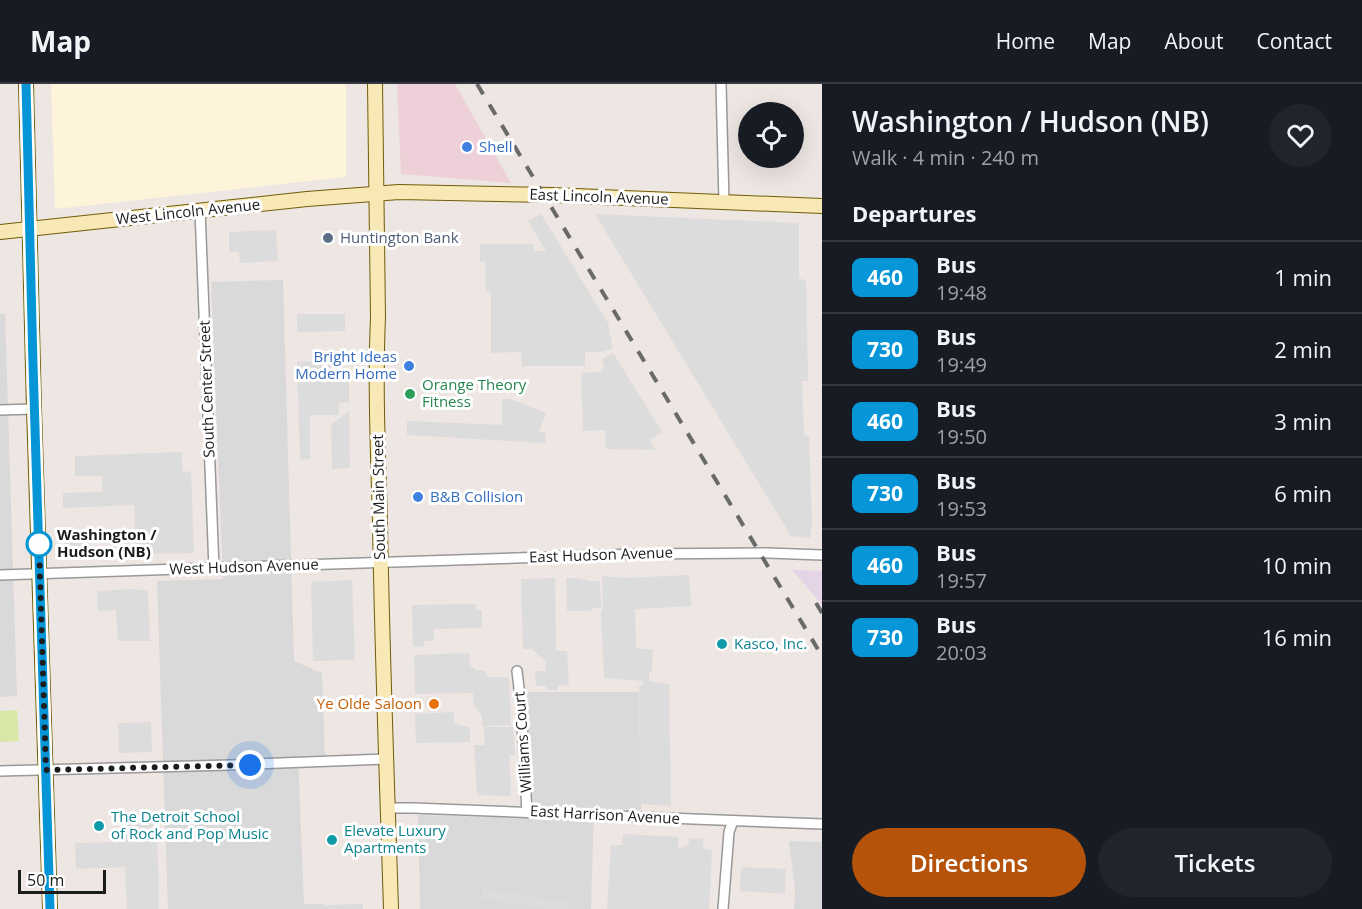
<!DOCTYPE html>
<meta charset="utf-8">
<style>
body{margin:0;font-family:"Open Sans",sans-serif;background:#20242c;color:#f1f3f6;height:100vh;display:flex;flex-direction:column;font-size:22px;white-space:nowrap}
*{box-sizing:border-box;margin:0}
p{font-size:20px;color:#9ea1a6}
.icon{flex:none;width:33px;height:33px;fill:none;stroke:currentColor;stroke-width:2;stroke-linecap:round;stroke-linejoin:round}
.map{position:relative;flex:1;overflow:hidden}
.details{display:flex;flex-direction:column;background:#171b24;width:540px}
.details>*{flex:none}
.badge{padding:0 12px;border-radius:9px;font-size:21px;line-height:39px}
.fabs{position:absolute;left:738px;top:18px;display:grid;gap:12px}
.fabs a{display:grid;place-items:center;width:66px;height:66px;border-radius:50%;background:#171b24;box-shadow:0 6px 24px #0002;font-size:30px}
.scale{position:absolute;left:18px;bottom:15px;width:88px;box-sizing:border-box;padding-left:6px;border:3px solid #1c1c1c;border-top:0;font-size:16px;line-height:21px;white-space:nowrap;color:#1c1c1c;-webkit-text-stroke:4px #fff;paint-order:stroke}
.you{position:absolute;width:30px;height:30px;margin:-15px;border:4px solid #fff;border-radius:50%;background:#1a73e8;box-shadow:0 0 0 9px #1a73e833}
.map>.badge{position:absolute;translate:-50% -50%;box-shadow:0 0 0 3px #fff}
h2{padding:0 30px;font-size:22px;line-height:54px}
.round{display:grid;place-items:center;flex:none;width:63px;height:63px;border-radius:32px;background:#20242c}
.summary{display:flex;align-items:center;justify-content:space-between;height:102px;padding:0 30px}
h1{font-size:28px;font-weight:600;line-height:45px}
.primary-button{display:flex;gap:12px;margin-top:auto;padding:12px 30px}
.primary-button a{flex:1;height:69px;border-radius:36px;background:#b45309;color:#fff;font-size:24px;font-weight:600;line-height:69px;text-align:center}
.primary-button a+a{background:#20242c;color:#f1f3f6}
ul{padding:0;list-style:none}
li{display:flex;align-items:center;gap:18px;height:72px;padding:0 30px;border-top:2px solid #363941}
li div{flex:1}
li b{display:block;font-size:22px}
li em{font-style:normal}
li .badge{min-width:66px;font-weight:700;text-align:center}
header{display:flex;align-items:center;gap:36px;box-sizing:border-box;height:84px;padding:0 30px;background:#171b24;border-bottom:2px solid #363941}
header strong{font-size:28px}
nav{display:flex;gap:33px;margin-inline-start:auto;font-size:21px}
main{display:flex;flex:1;min-height:0}
.map>svg:first-child{display:block}
.residential{fill:#dad9d9}
.commercial{fill:#eed1d8}
.industrial{fill:#e4d4e6}
.education{fill:#fef4da}
.grass{fill:#d8e7a8}
.parking{fill:#dcdcdc}
.lines{fill:none;stroke-linecap:round;stroke-linejoin:round}
.street-casing{stroke:#999;stroke-width:12}
.secondary-casing{stroke:#6f5d07;stroke-width:16}
.street{stroke:#fff;stroke-width:9}
.secondary{stroke:#f7e8b5;stroke-width:14}
.rail{stroke:#6a6a6a;stroke-width:4;stroke-dasharray:12 12;stroke-linecap:butt}
.line-casing{stroke:#fff;stroke-width:14}
.line{stroke:#0696d7;stroke-width:9}
.walk{stroke:#1c1c1c;stroke-width:6;stroke-dasharray:0 10.8}
.shop-dot{fill:#3f7fe0;stroke:#fff;stroke-width:2}
.service-dot{fill:#5c6f8a;stroke:#fff;stroke-width:2}
.leisure-dot{fill:#2e9e5b;stroke:#fff;stroke-width:2}
.stop-dot{fill:#fff;stroke:#0696d7;stroke-width:3}
.culture-dot{fill:#0f9aa8;stroke:#fff;stroke-width:2}
.food-dot{fill:#e8710a;stroke:#fff;stroke-width:2}
.labels{text-anchor:middle;stroke-width:6;stroke-linejoin:round;paint-order:stroke}
.shop-label{font-size:15px;fill:#366cbe;stroke:#fff;text-anchor:start}
.street-label{font-size:15px;fill:#1c1c1c;stroke:#fff}
.service-label{font-size:15px;fill:#4e5e75;stroke:#fff;text-anchor:start}
.leisure-label{font-size:15px;fill:#27864d;stroke:#fff;text-anchor:start}
.stop-label{font-size:15px;font-weight:bold;fill:#1c1c1c;stroke:#fff;text-anchor:start}
.culture-label{font-size:15px;fill:#0d838f;stroke:#fff;text-anchor:start}
.food-label{font-size:15px;fill:#c56008;stroke:#fff;text-anchor:end}
</style>
<header>
<strong>Map</strong>
<nav><a>Home</a><a>Map</a><a>About</a><a>Contact</a></nav>
</header>
<main>
<div class="map">
<svg width="822" height="825" viewBox="0 0 822 825">
<rect width="100%" height="100%" fill="#ede6e2"/>
<g class="residential">
<path d="M 283,196 L 294,577 L 322,589 L 325,671 L 298,672 L 304,820 L 324,820 L 325,825 L 168,825 L 157,497 L 223,495 L 211,198 Z"/>
<path d="M 0,230 L 5,230 L 17,612 L 0,613 Z"/>
<path d="M 526,608 L 639,608 L 641,726 L 594,724 L 591,825 L 420,825 L 418,731 L 534,734 Z"/>
<path d="M 789,757 L 822,758 L 822,825 L 794,825 L 795,806 Z"/>
</g>
<path class="commercial" d="M 397,0 L 455,0 L 511,99 L 401,90 Z"/>
<path class="industrial" d="M 792,486 L 822,487 L 822,521 L 819,517 Z"/>
<path class="education" d="M 51,0 L 346,0 L 346,93 L 55,125 Z"/>
<path class="grass" d="M 17,626 L 19,657 L 0,658 L 0,627 Z"/>
<g class="parking">
<path d="M 541,130 L 608,239 L 613,265 L 599,268 L 585,268 L 585,282 L 522,282 L 521,268 L 491,269 L 491,208 L 486,207 L 485,177 L 480,177 L 480,160 L 533,160 L 534,167 L 546,167 L 528,137 Z"/>
<path d="M 595,130 L 799,139 L 799,194 L 806,197 L 808,297 L 802,297 L 804,351 L 809,352 L 812,440 L 810,454 L 791,452 Z"/>
<path d="M 276,146 L 278,177 L 240,179 L 239,168 L 229,168 L 229,148 Z"/>
<path d="M 297,230 L 345,230 L 345,247 L 297,248 Z"/>
<path d="M 613,269 L 662,348 L 650,356 L 656,366 L 606,365 L 605,346 L 583,347 L 581,289 L 600,288 L 604,284 L 602,275 Z"/>
<path d="M 334,277 L 342,284 L 349,284 L 349,319 L 339,319 L 339,331 L 310,331 L 310,375 L 300,376 L 297,278 Z"/>
<path d="M 502,315 L 510,315 L 546,329 L 539,347 L 546,349 L 545,359 L 407,351 L 407,337 L 502,341 Z"/>
<path d="M 349,327 L 350,384 L 332,385 L 331,341 Z"/>
<path d="M 182,368 L 182,387 L 191,388 L 194,469 L 136,470 L 134,421 L 63,424 L 63,409 L 102,408 L 102,392 L 75,392 L 75,372 Z"/>
<path d="M 90,447 L 90,473 L 65,474 L 64,448 Z"/>
<path d="M 689,491 L 691,522 L 635,525 L 636,564 L 653,566 L 652,587 L 649,588 L 649,597 L 669,600 L 671,722 L 641,720 L 639,602 L 642,601 L 643,597 L 604,594 L 601,530 L 603,524 L 602,492 L 627,494 Z"/>
<path d="M 555,494 L 556,567 L 567,567 L 569,601 L 558,602 L 558,606 L 547,606 L 546,602 L 536,602 L 535,587 L 546,587 L 546,578 L 532,565 L 523,565 L 521,495 Z"/>
<path d="M 566,494 L 577,494 L 590,497 L 600,497 L 601,524 L 592,524 L 590,527 L 567,527 Z"/>
<path d="M 352,496 L 355,576 L 313,577 L 311,498 Z"/>
<path d="M 132,505 L 148,507 L 150,557 L 118,557 L 116,526 L 98,527 L 97,507 Z"/>
<path d="M 476,520 L 476,526 L 482,526 L 482,543 L 480,544 L 434,545 L 434,557 L 424,557 L 424,562 L 413,563 L 412,521 Z"/>
<path d="M 469,569 L 470,581 L 476,586 L 484,587 L 488,593 L 502,593 L 509,594 L 511,641 L 482,642 L 482,632 L 474,621 L 473,609 L 415,610 L 414,571 Z"/>
<path d="M 454,628 L 454,639 L 470,644 L 470,658 L 416,659 L 415,630 Z"/>
<path d="M 151,638 L 152,668 L 119,669 L 118,639 Z"/>
<path d="M 484,643 L 513,643 L 515,671 L 509,671 L 511,712 L 477,711 L 474,661 L 485,661 Z"/>
<path d="M 153,730 L 153,736 L 157,739 L 159,825 L 127,825 L 125,783 L 76,785 L 75,759 L 124,758 L 124,731 Z"/>
<path d="M 623,750 L 678,753 L 678,763 L 681,764 L 686,762 L 689,759 L 689,754 L 703,755 L 703,763 L 705,765 L 712,766 L 709,825 L 607,825 L 611,761 L 622,761 Z"/>
<path d="M 741,783 L 786,785 L 785,810 L 740,807 Z"/>
<path d="M 482,805 L 568,818 L 568,825 L 551,825 L 482,815 Z"/>
<path d="M 363,820 L 363,825 L 325,825 L 325,821 Z"/>
</g>
<g class="lines">
<g class="street-casing">
<g id="street">
<path d="M 721,0 L 724,118"/>
<path d="M 200,126 L 214,485"/>
<path d="M 0,326 L 34,325"/>
<path d="M 0,491 L 636,470 L 768,469 L 822,471"/>
<path d="M 517,587 L 521,621 L 527,728"/>
<path d="M 0,687 L 230,681 L 386,675"/>
<path d="M 388,724 L 413,724 L 822,740"/>
<path d="M 723,825 L 729,748 L 733,737"/>
</g>
</g>
<g class="secondary-casing">
<g id="secondary">
<path d="M 26,0 L 34,325 L 50,825"/>
<path d="M 375,0 L 378,233 C 375,301 378,369 380,438 C 382,567 387,696 391,825"/>
<path d="M 0,148 L 307,115 L 399,108 L 552,111 L 822,122"/>
</g>
</g>
<use href="#street" class="street"/>
<use href="#secondary" class="secondary"/>
<g class="rail">
<path d="M 477,0 L 822,572"/>
<path d="M 816,519 L 822,529"/>
</g>
</g>
<g class="lines">
<g class="line-casing">
<path id="line" d="M 26,0 L 33,280 L 50,825"/>
</g>
<use href="#line" class="line"/>
<path class="walk" d="M 39,460 L 46,686 L 250,681"/>
</g>
<g class="shop-dot">
<circle cx="467" cy="63" r="6"/>
<circle cx="409" cy="282" r="6"/>
<circle cx="418" cy="413" r="6"/>
</g>
<circle class="service-dot" cx="328" cy="154" r="6"/>
<circle class="leisure-dot" cx="410" cy="310" r="6"/>
<circle class="stop-dot" cx="39" cy="460" r="12"/>
<g class="culture-dot">
<circle cx="722" cy="560" r="6"/>
<circle cx="99" cy="742" r="6"/>
<circle cx="332" cy="756" r="6"/>
</g>
<circle class="food-dot" cx="434" cy="620" r="6"/>
<g class="labels">
<g class="shop-label">
<text x="479" y="68">Shell</text>
<text x="397" y="278" text-anchor="end">Bright Ideas<tspan x="397" dy="17">Modern Home</tspan></text>
<text x="430" y="418">B&amp;B Collision</text>
</g>
<g class="street-label">
<text transform="translate(599 113) rotate(2)" y="5">East Lincoln Avenue</text>
<text transform="translate(188 128) rotate(-6)" y="5">West Lincoln Avenue</text>
<text transform="translate(207 305) rotate(-92)" y="5">South Center Street</text>
<text transform="translate(379 413) rotate(-91)" y="5">South Main Street</text>
<text transform="translate(601 471) rotate(-2)" y="5">East Hudson Avenue</text>
<text transform="translate(244 483) rotate(-2)" y="5">West Hudson Avenue</text>
<text transform="translate(523 658) rotate(-94)" y="5">Williams Court</text>
<text transform="translate(605 731) rotate(3)" y="5">East Harrison Avenue</text>
</g>
<g class="service-label">
<text x="340" y="159">Huntington Bank</text>
</g>
<g class="leisure-label">
<text x="422" y="306">Orange Theory<tspan x="422" dy="17">Fitness</tspan></text>
</g>
<g class="stop-label">
<text x="57" y="456">Washington /<tspan x="57" dy="17">Hudson (NB)</tspan></text>
</g>
<g class="culture-label">
<text x="734" y="565">Kasco, Inc.</text>
<text x="111" y="738">The Detroit School<tspan x="111" dy="17">of Rock and Pop Music</tspan></text>
<text x="344" y="752">Elevate Luxury<tspan x="344" dy="17">Apartments</tspan></text>
</g>
<g class="food-label">
<text x="422" y="625">Ye Olde Saloon</text>
</g>
</g>
</svg>
<div class="fabs">
<a><svg class="icon" aria-label="locate" viewBox="0 0 24 24"><circle cx="12" cy="12" r="6"/><path d="M12 2v4M12 18v4M2 12h4M18 12h4"/></svg></a>
</div>
<div class="scale">50 m</div>
<div class="you" style="left:250px;top:681px"></div>
</div>
<section class="details">
<div class="summary"><div><h1>Washington / Hudson (NB)</h1><p>Walk · 4 min · 240 m</p></div><a class="round"><svg class="icon" aria-label="heart" viewBox="0 0 24 24"><path d="M12 20l-8-8c-3-5 5-10 8-4 3-6 11-1 8 4z"/></svg></a></div>
<h2>Departures</h2>
<ul>
<li><span class="badge" style="background:#0696d7;color:#fff">460</span><div><b>Bus</b><p>19:48</p></div><em>1 min</em></li>
<li><span class="badge" style="background:#0696d7;color:#fff">730</span><div><b>Bus</b><p>19:49</p></div><em>2 min</em></li>
<li><span class="badge" style="background:#0696d7;color:#fff">460</span><div><b>Bus</b><p>19:50</p></div><em>3 min</em></li>
<li><span class="badge" style="background:#0696d7;color:#fff">730</span><div><b>Bus</b><p>19:53</p></div><em>6 min</em></li>
<li><span class="badge" style="background:#0696d7;color:#fff">460</span><div><b>Bus</b><p>19:57</p></div><em>10 min</em></li>
<li><span class="badge" style="background:#0696d7;color:#fff">730</span><div><b>Bus</b><p>20:03</p></div><em>16 min</em></li>
</ul>
<div class="primary-button"><a>Directions</a><a>Tickets</a></div>
</section>
</main>
